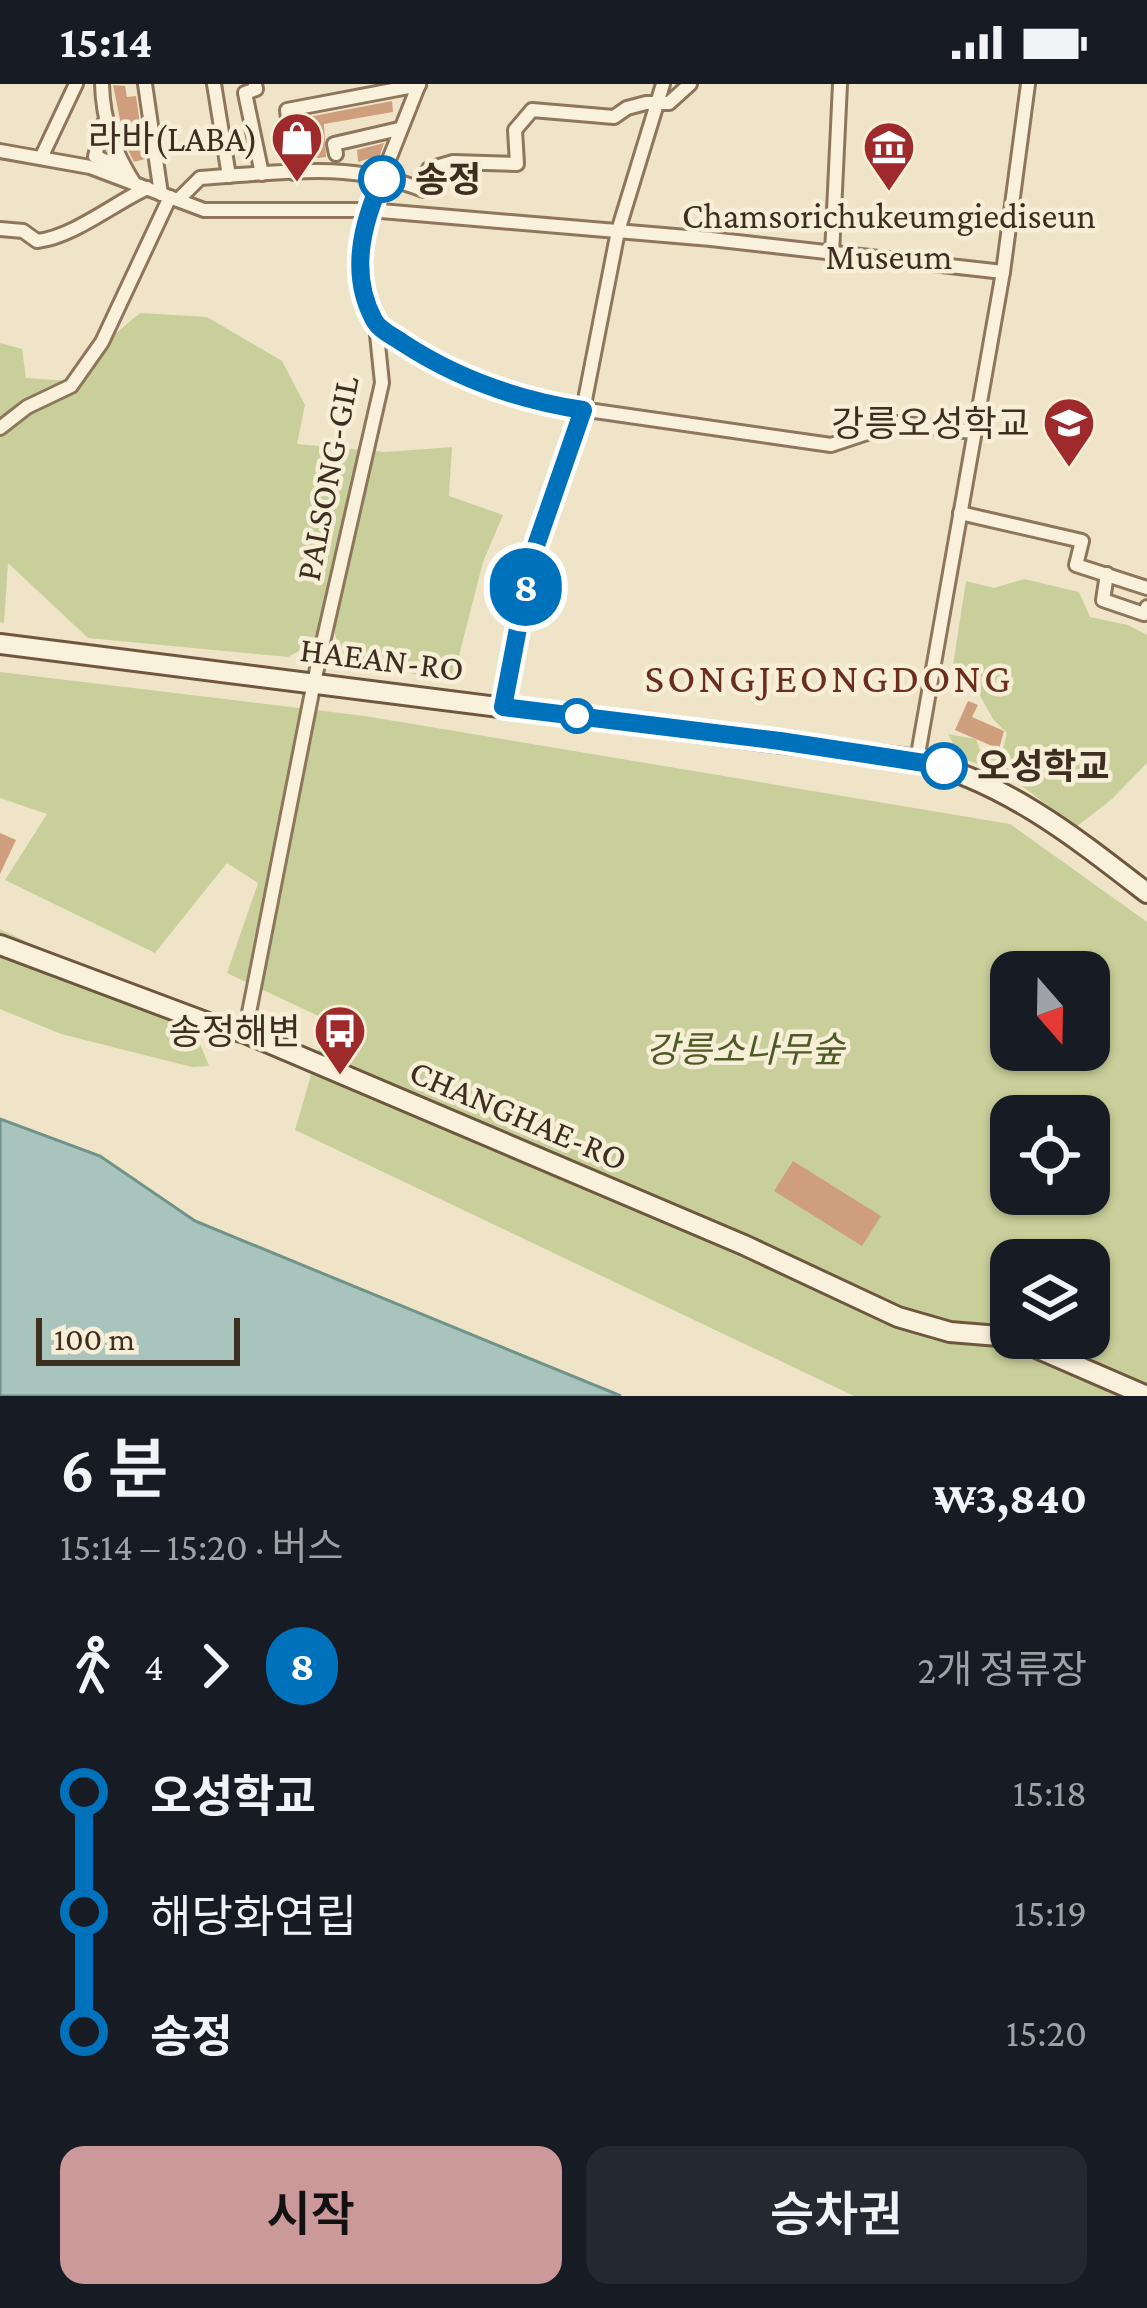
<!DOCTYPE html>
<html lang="ko">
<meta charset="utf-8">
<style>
body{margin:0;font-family:"Crimson Pro","Noto Sans KR",serif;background:#242831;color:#f1f3f6;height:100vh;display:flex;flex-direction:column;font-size:45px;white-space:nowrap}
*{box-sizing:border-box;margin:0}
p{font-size:39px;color:#9ea1a6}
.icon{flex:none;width:66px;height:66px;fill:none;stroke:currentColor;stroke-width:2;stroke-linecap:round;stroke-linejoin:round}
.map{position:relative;height:1312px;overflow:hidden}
.sheet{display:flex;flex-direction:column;background:#171b24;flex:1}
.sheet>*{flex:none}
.badge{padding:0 24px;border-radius:39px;font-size:42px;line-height:78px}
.needle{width:78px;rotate:160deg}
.tools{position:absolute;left:990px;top:867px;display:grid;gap:24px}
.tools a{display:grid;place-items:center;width:120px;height:120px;border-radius:24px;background:#171b24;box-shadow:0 3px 9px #0004;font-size:60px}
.scale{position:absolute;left:36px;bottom:30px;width:204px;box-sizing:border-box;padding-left:12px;border:6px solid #3d2e20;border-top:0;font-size:33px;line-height:42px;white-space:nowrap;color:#3d2e20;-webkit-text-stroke:9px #f7eed8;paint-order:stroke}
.map>.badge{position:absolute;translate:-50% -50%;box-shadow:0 0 0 6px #fff}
.legs{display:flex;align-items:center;gap:18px;height:132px;padding:0 60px;font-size:39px}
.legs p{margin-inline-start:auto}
.head{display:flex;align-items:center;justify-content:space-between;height:204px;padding:0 60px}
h1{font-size:66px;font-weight:600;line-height:90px}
.primary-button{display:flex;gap:24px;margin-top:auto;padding:24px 60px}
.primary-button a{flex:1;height:138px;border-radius:24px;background:#cc999b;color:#111;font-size:48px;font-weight:600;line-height:138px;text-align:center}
.primary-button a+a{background:#242831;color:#f1f3f6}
ul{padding:0 60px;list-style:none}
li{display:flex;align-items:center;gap:42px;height:120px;font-size:45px}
li i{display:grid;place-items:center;width:18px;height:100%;margin:0 15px;background:currentColor}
li i::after{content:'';width:30px;height:30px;margin:-15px;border:9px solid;border-radius:50%;background:#171b24}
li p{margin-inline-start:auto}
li:first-child i{background:linear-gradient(#0000 50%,currentColor 0)}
li:last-child i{background:linear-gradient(currentColor 50%,#0000 0)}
.status{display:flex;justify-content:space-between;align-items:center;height:84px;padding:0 60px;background:#171b24;direction:ltr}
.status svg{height:33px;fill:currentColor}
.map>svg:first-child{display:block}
.green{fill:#c9cf9b;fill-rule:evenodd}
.water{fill:#a9c4bc;stroke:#6f938a;stroke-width:3}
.building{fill:#cf9f7d}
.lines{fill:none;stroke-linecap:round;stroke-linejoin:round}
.street-casing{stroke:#8d765c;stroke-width:18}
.secondary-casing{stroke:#6f573f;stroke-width:24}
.street{stroke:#faf1dc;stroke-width:12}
.secondary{stroke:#faf1dc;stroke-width:18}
.line-1-casing{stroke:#fff;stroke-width:27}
.line-1{stroke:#0072bc;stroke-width:18}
.stop-1-dot{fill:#fff;stroke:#0072bc;stroke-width:6}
.labels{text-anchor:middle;stroke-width:9;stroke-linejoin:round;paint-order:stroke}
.poi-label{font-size:36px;fill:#3d2e20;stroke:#f7eed8;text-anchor:end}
.stop-label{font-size:36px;font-weight:bold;fill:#3d2e20;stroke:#f7eed8;text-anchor:start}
.street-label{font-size:36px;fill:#3d2e20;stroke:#f7eed8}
.park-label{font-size:36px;font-style:italic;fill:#4d5a26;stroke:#f7eed8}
.quarter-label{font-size:42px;letter-spacing:3px;fill:#6b2e1e;stroke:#f7eed8}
</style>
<div class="status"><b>15:14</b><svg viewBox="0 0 49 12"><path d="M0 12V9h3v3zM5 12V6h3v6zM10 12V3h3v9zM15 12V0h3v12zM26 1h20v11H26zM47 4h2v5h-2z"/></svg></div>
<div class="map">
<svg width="1147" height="1312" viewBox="0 0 1147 1312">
<rect width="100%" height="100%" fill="#f0e4c8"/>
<g class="green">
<path d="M 140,229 L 207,233 L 282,277 L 305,321 L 297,360 L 386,368 L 452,363 L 449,412 L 503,431 L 483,478 L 452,599 L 343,573 L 334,548 L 288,573 L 88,554 L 8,479 L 4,539 L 0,538 L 0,259 L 22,265 L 26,294 L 69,297 L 95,267 Z"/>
<path d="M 1024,495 L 1079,508 L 1090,533 L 1128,541 L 1147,551 L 1147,679 L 1112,715 L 1076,743 L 1006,690 L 961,674 L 948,650 L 976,655 L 980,666 L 1003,665 L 1007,649 L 993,635 L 969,592 L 952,587 L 966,497 L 994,504 Z"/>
<path d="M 0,588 L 365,632 L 1010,740 L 1147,838 L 1147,1312 L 854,1312 L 295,1046 L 327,936 L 227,889 L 258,799 L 227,779 L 155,869 L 5,796 L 47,730 L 0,714 ZM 1011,888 L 1089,888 L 1089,966 L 1011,966 ZM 1011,1032 L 1089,1032 L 1089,1110 L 1011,1110 ZM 1011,1176 L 1089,1176 L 1089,1254 L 1011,1254 Z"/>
<path d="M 0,845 L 46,867 L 112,910 L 194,945 L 209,982 L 192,983 L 61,950 L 0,925 Z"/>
</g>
<path class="water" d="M 0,1035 L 100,1072 L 195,1137 L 621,1312 L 0,1312 Z"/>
<g class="building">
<path d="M 113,1 L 125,2 L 127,13 L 136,12 L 145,75 L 134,78 L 125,60 Z"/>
<path d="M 392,17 L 393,28 L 324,40 L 326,73 L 310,75 L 303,34 Z"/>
<path d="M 384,59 L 380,71 L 358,78 L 357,66 Z"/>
<path d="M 968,617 L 978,621 L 972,633 L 1004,647 L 999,665 L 955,646 Z"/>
<path d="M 0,749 L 16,756 L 0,790 Z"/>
<path d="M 793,1077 L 881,1132 L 862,1162 L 774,1107 Z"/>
</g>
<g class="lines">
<g class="street-casing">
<g id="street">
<path d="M 102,0 C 103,38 114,67 134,99"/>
<path d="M 145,0 L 161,110"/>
<path d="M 214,0 L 229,92"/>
<path d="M 255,0 L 256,5 L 245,9 L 262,90"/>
<path d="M 104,39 L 95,72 L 126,87"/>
<path d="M 0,67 L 90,83 L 204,126 L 369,126 L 711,155 L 1003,188"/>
<path d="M 336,70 L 334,60 L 399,45"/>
<path d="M 41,74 L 76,0"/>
<path d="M 294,89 L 287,26 L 419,1"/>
<path d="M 178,116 L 200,94 C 278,89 349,76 423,106 L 429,85 L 453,78 L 517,80 L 515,46 L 532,26 L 614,33 L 627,24 L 646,19 L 669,19 L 690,0"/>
<path d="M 0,145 L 23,147 L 37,157 C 73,153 113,120 147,104"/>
<path d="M 832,170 L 840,0"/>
<path d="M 376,241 L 445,287 L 539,319 L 831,361 L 897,339 L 973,348"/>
<path d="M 0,344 L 27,323 L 71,302 L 102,258 L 170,113"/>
<path d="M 960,429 L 1082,457 L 1076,481 L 1147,504"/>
<path d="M 1107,490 L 1103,516 L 1144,530 L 1147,523"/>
<path d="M 503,623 L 531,476 L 583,326 L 618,147 L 663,0"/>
<path d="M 917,676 L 1003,188 L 1028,0"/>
<path d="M 245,949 L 314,598 L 382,299 L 376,241 L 357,189 L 369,126 L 419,0"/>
</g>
</g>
<g class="secondary-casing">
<g id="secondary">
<path d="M 0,560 L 917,676 C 1006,698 1076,754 1147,809"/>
<path d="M 0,861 L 208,939 L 245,949 L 744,1161 L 898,1233 L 950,1248 L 1011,1253"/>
<path d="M 1013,1254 L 1147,1312"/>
</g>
</g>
<use href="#street" class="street"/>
<use href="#secondary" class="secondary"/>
</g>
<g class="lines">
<g class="line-1-casing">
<path id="line-1" d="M 382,95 C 362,140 349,190 374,236 C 379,246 393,252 403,259 C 458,295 518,316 583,326 L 531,476 L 503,623 L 780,657 L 944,682"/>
</g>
<use href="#line-1" class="line-1"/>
</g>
<defs>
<g id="shop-pin" transform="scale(2.7)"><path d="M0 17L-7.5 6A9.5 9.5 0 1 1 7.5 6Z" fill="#9e2a2b" stroke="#f7eed8"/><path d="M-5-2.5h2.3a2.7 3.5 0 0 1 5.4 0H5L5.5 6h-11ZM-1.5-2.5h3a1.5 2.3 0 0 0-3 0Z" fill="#fff"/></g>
<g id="museum-pin" transform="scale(2.7)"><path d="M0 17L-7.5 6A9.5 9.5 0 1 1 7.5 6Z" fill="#9e2a2b" stroke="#f7eed8"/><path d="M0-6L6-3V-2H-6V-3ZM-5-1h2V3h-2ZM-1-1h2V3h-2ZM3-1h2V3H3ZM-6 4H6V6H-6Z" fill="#fff"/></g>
<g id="school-pin" transform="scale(2.7)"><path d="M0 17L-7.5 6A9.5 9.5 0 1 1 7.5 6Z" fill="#9e2a2b" stroke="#f7eed8"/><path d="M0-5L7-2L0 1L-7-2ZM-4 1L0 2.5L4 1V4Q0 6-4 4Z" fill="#fff"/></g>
<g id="bus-pin" transform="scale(2.7)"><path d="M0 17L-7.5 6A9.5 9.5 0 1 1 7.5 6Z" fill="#9e2a2b" stroke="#f7eed8"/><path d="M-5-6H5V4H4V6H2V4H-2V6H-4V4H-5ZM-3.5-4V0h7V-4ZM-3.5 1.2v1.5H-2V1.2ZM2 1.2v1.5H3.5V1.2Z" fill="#fff"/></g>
</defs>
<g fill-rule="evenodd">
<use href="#shop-pin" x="297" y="54"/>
<use href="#museum-pin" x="889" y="63"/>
<use href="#school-pin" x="1069" y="339"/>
<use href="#bus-pin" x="340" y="947"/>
</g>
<g class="stop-1-dot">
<circle cx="382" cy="95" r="21"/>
<circle cx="577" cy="632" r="15"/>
<circle cx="944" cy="682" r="21"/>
</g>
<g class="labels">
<g class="poi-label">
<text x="258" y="67">라바(LABA)</text>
<text x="889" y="144" text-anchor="middle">Chamsorichukeumgiediseun<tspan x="889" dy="41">Museum</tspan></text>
<text x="1030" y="352">강릉오성학교</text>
<text x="301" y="960">송정해변</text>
</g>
<g class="stop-label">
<text x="415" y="108">송정</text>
<text x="977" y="695">오성학교</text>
</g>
<g class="street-label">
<text transform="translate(326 394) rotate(-79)" y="13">PALSONG-GIL</text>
<text transform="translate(382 574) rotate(7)" y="13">HAEAN-RO</text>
<text transform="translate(519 1030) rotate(23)" y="13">CHANGHAE-RO</text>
</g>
<g class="park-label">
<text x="745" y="978">강릉소나무숲</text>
</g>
<g class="quarter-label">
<text x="829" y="608">SONGJEONGDONG</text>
</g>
</g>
</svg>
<div class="tools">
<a><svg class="needle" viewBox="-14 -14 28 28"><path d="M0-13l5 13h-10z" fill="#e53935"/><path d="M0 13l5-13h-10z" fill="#9ea1a6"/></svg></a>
<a><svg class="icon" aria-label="locate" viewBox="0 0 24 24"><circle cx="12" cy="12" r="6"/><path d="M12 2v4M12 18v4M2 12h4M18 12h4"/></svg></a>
<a><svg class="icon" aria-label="layers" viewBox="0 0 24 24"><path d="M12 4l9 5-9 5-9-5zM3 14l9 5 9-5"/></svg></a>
</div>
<div class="scale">100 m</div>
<b class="badge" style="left:526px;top:503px;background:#0072bc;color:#fff">8</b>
</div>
<section class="sheet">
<div class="head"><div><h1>6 분</h1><p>15:14 – 15:20 · 버스</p></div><b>₩3,840</b></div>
<div class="legs"><svg class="icon" aria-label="walk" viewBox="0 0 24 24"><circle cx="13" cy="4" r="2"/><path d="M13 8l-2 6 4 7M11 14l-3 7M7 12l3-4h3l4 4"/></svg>4<svg class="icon" aria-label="forward" viewBox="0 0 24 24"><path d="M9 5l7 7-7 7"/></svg><b class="badge" style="background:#0072bc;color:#fff">8</b><p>2개 정류장</p></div>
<ul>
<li><i style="color:#0072bc"></i><b>오성학교</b><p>15:18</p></li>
<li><i style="color:#0072bc"></i><span>해당화연립</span><p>15:19</p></li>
<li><i style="color:#0072bc"></i><b>송정</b><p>15:20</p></li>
</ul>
<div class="primary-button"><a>시작</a><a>승차권</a></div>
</section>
